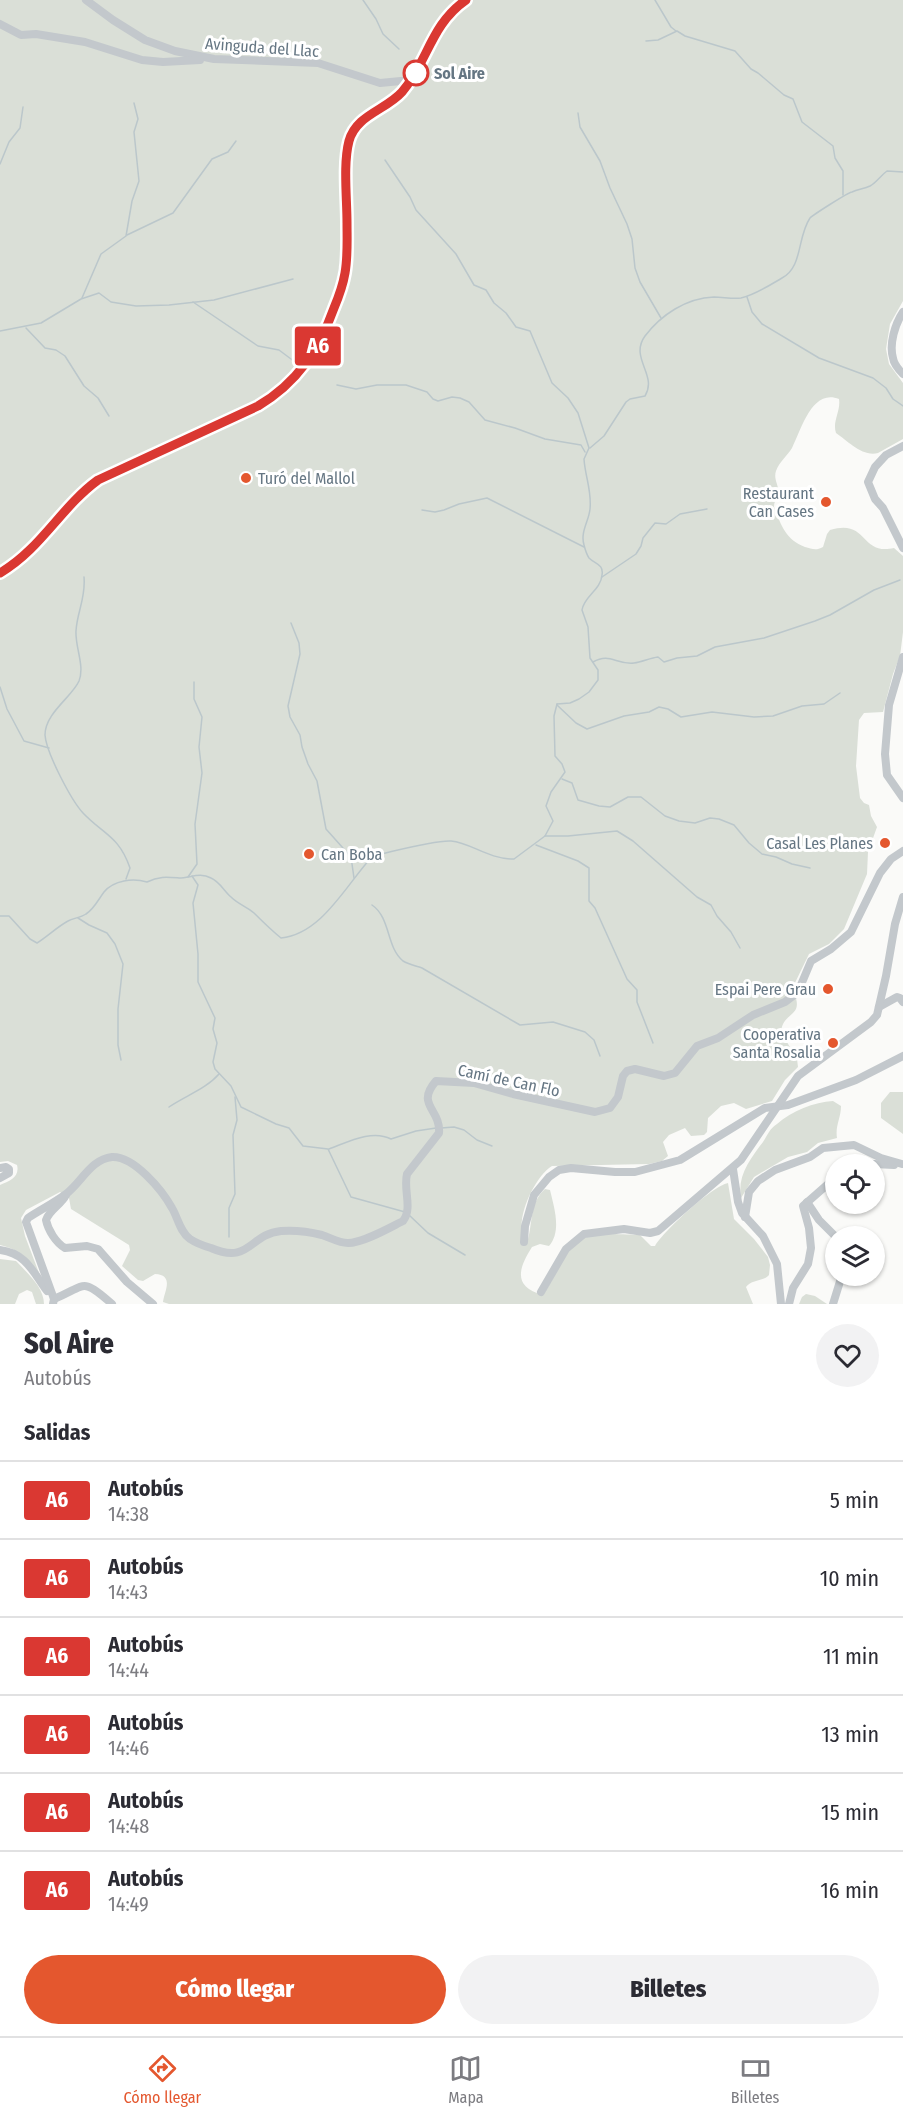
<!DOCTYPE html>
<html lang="es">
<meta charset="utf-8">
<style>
body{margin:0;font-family:"Fira Sans Condensed",sans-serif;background:#f2f2f3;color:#2b2b33;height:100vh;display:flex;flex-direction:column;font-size:22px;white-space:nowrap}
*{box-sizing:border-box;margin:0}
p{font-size:20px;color:#7c7c81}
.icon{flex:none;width:33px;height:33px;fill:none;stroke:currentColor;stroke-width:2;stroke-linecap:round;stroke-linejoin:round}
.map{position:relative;height:1304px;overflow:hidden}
.panel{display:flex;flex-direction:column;background:#fff;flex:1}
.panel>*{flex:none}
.badge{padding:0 12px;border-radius:4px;font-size:21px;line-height:39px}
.controls{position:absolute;left:825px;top:1154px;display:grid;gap:12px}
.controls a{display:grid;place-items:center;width:60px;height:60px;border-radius:50%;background:#fff;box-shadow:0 2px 4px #0004;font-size:30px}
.map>.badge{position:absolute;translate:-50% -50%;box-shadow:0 0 0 3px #fff}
h2{padding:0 24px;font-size:22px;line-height:54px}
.round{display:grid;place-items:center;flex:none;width:63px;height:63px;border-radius:32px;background:#f2f2f3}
.overview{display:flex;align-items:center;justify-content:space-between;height:102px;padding:0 24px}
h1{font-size:28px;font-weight:800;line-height:45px}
.action{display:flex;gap:12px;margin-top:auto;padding:12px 24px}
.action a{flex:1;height:69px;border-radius:36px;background:#e4572e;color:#fff;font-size:24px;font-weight:800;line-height:69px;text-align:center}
.action a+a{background:#f2f2f3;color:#2b2b33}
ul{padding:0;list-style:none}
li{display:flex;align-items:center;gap:18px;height:78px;padding:0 24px;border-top:2px solid #e1e1e2}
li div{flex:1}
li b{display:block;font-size:22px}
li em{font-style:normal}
li .badge{min-width:66px;font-weight:700;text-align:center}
.tabs{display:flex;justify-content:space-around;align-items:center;height:84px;border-top:2px solid #e1e1e2;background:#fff;font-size:16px;color:#7c7c81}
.tabs a{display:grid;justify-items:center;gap:3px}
.tabs .current{color:#e4572e}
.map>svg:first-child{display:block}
.green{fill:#dadfd7}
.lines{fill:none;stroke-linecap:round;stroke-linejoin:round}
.stream{stroke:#bbc7cb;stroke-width:1.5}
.major-casing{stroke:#b5babe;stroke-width:11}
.minor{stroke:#c3c8cc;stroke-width:8}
.major{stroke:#fff;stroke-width:9}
.line-casing{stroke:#fff;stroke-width:14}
.line{stroke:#da3832;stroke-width:9}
.stop-dot{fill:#fff;stroke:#da3832;stroke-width:3}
.poi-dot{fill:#e4572e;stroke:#fff;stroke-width:2}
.labels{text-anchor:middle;stroke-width:6;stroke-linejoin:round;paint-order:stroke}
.street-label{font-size:16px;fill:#657683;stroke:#fff}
.stop-label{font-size:16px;font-weight:bold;fill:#657683;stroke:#fff;text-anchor:start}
.poi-label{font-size:16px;fill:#657683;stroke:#fff;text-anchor:end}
</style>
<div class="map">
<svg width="903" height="1304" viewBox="0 0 903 1304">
<rect width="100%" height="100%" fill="#fafaf8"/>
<g class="green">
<path d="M 0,0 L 903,0 L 903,301 L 890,324 L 886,349 L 889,364 L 903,383 L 903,439 L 878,453 C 862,457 848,441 836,433 C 832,421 841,411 839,399 C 812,388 801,430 792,448 C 787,456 779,462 776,471 C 773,480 780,486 778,494 C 777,499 774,501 774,507 C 781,525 786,540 805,547 C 812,549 816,551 823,547 L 827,534 L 830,530 C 868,518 860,556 894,548 L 903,556 L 903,632 L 900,656 L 893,674 L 883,712 L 864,713 L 859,720 L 856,766 L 860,798 L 864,803 L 869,805 L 871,816 L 877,827 L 868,852 L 867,874 L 844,929 L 829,944 L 809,954 L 792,989 C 807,1018 783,1010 781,1032 L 797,1059 L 798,1067 L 785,1080 L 772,1101 L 746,1109 L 734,1103 L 721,1106 L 708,1118 L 707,1132 L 704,1135 L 691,1136 L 685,1128 L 669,1135 L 663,1142 L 668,1156 L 662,1161 L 649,1164 L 552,1166 C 534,1177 511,1225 527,1243 C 533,1225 529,1203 545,1189 L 550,1190 C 554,1207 562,1231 549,1246 L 540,1244 L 532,1247 C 518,1269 513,1287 543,1295 C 553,1281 566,1249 579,1240 C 591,1231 625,1235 640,1235 L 651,1246 L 655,1246 C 664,1231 712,1186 728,1183 L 734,1219 L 754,1239 L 768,1257 L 770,1265 L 769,1275 C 763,1282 752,1279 746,1287 L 753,1304 L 169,1304 L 163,1302 C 164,1292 175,1275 155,1274 L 143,1281 L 138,1280 L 122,1266 L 130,1250 L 129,1245 L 71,1209 L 69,1198 L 60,1192 L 26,1210 L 21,1218 L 25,1236 L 39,1273 C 25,1258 21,1250 0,1245 L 0,1185 C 10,1181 20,1177 17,1165 L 8,1161 L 0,1162 Z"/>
<path d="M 890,1092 L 903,1092 L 903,1134 L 881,1118 L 881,1103 Z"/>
<path d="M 833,1101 L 841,1106 C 841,1118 835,1126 837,1138 L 818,1143 L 807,1152 L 788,1157 L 754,1177 L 741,1198 C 737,1176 750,1159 763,1142 C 767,1136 770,1128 777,1124 C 792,1111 814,1102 833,1101 Z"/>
<path d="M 0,1259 L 16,1261 C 27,1273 44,1287 44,1304 L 36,1304 L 32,1292 L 27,1290 L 19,1294 L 15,1304 L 0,1304 Z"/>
<path d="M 806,1294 L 815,1296 L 827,1304 L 799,1304 L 802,1297 Z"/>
</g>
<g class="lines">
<g class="stream">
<path d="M 363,0 L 376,19 L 383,34 L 399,49"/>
<path d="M 655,0 L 671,27 L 676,31"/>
<path d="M 646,41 L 658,40 L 677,31 L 685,36 L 735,51 L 751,69 L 758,73 L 784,95 L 793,99 L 802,122 L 833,146 L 835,158 L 843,171 L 843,195"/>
<path d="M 578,113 L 580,127 L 600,161 L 610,188 L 627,224 L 632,239 L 635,268 L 640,282 L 661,318"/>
<path d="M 385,160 L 410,197 L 416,210 L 456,254 L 474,285 L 486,290 L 494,303 L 506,313 L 516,327 L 530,331 L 552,383 L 568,398 L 578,413 L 589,448 L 584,459 C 585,476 592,491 590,509 C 589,521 580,532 584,545 C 585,549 587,555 589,558 C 595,564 604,564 602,575 C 601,590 584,596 582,610 L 588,627 L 590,658 L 598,670 L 598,680 L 589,692 L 579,699 L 570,703 L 557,704"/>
<path d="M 0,164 L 9,142 L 20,128 L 23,107"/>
<path d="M 127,235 L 173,213 L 212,159 L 228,152 L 236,141"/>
<path d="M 747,297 L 752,312 L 762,324 L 819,358 L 873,378 L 886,388 L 893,399 L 903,406"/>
<path d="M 82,298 L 101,254 L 126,236 L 132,201 L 139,181 L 134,132 L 138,119 L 134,103"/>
<path d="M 193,302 L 258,346 L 279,350 L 295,362"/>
<path d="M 26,328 L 45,348 L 56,350 L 65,356 L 84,386 L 98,398 L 109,416"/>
<path d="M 0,331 L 41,323 L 81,299 L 99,293 L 111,302 L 136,306 L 169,305 L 214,300 L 293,279"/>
<path d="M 337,385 L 356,389 L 377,385 L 406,385 L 427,392 L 433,399 L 438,401 L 452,397 L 460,398 L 469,402 L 485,420 L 515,428 L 545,439 L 581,445 L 585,452"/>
<path d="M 590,448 L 604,436 L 626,402 L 630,399 L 645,396 C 658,375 629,358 645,336 C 661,315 686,298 714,297 C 723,297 732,299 741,298 C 755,295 770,285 782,278 C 803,267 797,237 810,218 C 813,215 847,193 852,192 C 858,189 864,189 870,186 C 877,182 880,176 887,171 L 903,172"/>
<path d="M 422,510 L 435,512 L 444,510 L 459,504 L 487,498 L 584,547"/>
<path d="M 84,577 C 86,598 77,612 76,631 C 75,647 85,666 79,681 C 72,697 45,713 45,735 C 46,752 71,800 83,813 C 104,835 119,836 130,868 L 126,879"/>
<path d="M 602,577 L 636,554 L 641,546 L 643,538 L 655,523 L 666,524 L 680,514 L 707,509"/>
<path d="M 291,623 L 299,643 L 300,654 L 288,706 L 290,717 L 300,735 L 302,747 L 308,764 L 317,781 L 326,829 L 351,857 L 354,878"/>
<path d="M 593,662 C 610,652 616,665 634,663 C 642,662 650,658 658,657 L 664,662 L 677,658 L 697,656 L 715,647 L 764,638 L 815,621 L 830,615 L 874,590 L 900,580"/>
<path d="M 0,687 L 7,709 L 24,741 L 49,748"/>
<path d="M 557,705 L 576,723 L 587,729 L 624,716 L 649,712 L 659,707 L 668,709 L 681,717 L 712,712 L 754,717 L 773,716 L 802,706 L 824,704 L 840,693"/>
<path d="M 562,779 L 572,783 L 578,800 L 599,806 L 610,807 L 628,797 L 641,797 L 665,816 L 679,821 L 695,823 L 710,818 L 719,819 L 734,825 L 749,843 L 762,854 L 776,857 L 792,864 L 810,868"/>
<path d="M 545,836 L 568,836 L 617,831 L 633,841 L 697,897 L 711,905 L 717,916 L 731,932 L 740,948"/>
<path d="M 536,845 L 578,861 L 589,868 L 589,901 L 595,908 L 627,979 L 637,990 L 637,1002 L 653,1043"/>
<path d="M 192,876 L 198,885 L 193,903 L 198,954 L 198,982 L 215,1018 L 213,1029 L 217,1043 L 213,1062 L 215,1069 L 231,1086 L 241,1107 L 276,1124 L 289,1128 L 303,1146 L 328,1149 L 351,1197 L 405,1212"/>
<path d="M 188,877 L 197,864 L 195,824 L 202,773 L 199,747 L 202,717 L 194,699 L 194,682"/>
<path d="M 372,905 C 391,918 386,947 403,961 C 408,964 416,966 422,968 L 520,1025 L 553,1022 L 585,1032 L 594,1040 L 600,1056"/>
<path d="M 0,916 L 9,916 L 30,939 L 37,943 C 48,936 57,927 68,921 C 73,918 80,918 86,914 C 94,909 98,900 104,892 C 114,880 133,878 147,882 C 159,876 167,877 179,878 C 190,878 200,872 211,878 C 220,882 224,891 231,897 C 238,904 247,907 254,913 C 263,922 271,930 281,938 C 321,934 345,887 370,859 L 377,855 C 395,851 434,840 451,841 C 472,843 487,859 514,859 L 545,836 L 553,821 L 546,806 L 551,792 L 565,772 L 562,764 L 555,756 L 554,716 L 557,704"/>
<path d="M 78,918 L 89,925 L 107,933 L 115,944 L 123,964 L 118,1009 L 118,1045 L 121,1060"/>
<path d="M 169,1107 C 185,1096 206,1089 219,1074"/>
<path d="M 441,1128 L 454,1127 L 464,1130 L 477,1140 L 492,1146"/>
<path d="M 329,1149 C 348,1142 372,1129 391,1139 L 416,1131 L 436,1128"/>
<path d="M 409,1215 L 428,1233 L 465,1255"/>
<path d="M 229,1237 L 229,1208 L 235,1194 L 233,1135 L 237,1120 L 235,1097"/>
</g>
<g class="major-casing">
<path id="major" d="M 0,573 C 41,549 61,507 98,480 L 258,406 C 319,370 347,300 347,232 C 347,205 343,165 349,140 C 356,115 386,110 402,92 C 428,63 431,24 467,0"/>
</g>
<g class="minor">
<path d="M 86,0 L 113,20 L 145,40 L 175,51 L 214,59 L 318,63 L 380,83 L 411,80"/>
<path d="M 0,24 L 21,35 L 36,34 L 85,42 L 142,60 L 163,62 L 200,60"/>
<path d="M 903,312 C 895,324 889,344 893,358 C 894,365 899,370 903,374"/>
<path d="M 903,446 L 886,455 L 875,467 L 868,482 L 875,499 L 883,508 L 903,548"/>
<path d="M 903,657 L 889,705 L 885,754 L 887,775 L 903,798"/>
<path d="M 879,1007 L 897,997 L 900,998 L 903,1002"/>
<path d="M 858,1164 L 873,1164"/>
<path d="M 874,1164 L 894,1165"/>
<path d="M 0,1168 L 6,1167 L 9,1169 L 9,1173 L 0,1178"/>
<path d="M 733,1169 L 738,1202 L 742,1213 L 763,1236 L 777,1264 L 781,1304"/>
<path d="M 66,1195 C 61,1205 50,1209 46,1220 C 48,1230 56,1243 65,1248 L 87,1246 L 98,1249 L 127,1282 L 153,1304"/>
<path d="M 807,1202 L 819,1220 L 836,1237"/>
<path d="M 745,1217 L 749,1192 L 758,1181 L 775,1170 L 810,1157 L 823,1148 L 854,1145 L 881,1158 L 902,1164"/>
<path d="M 524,1242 L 525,1226 L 534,1195 L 549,1177 L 559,1170 L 571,1168 L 615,1172 L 635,1172 L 680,1160 L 765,1108 L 788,1105 L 856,1080 L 903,1056"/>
<path d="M 0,1250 C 26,1253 33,1272 47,1291"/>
<path d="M 541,1292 L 566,1249 L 584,1234 L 624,1229 L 650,1233 L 658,1231 L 741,1160 L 798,1076 L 871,1022 L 877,1015 L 886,976 L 895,924 L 903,897"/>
<path d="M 54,1299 C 86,1286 81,1276 112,1304"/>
<path d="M 53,1304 L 54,1299 L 26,1222 L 28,1218 C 40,1210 54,1203 66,1194 C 81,1183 91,1159 112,1157 C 134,1156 162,1190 172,1208 C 178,1218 180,1232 190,1239 C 196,1243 204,1246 211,1248 C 250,1265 249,1234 281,1231 C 294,1230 310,1232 322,1235 C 331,1238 339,1243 348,1243 C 363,1243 389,1228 403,1221 C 413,1208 403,1190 407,1174 L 439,1133 C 441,1109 415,1105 436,1081 L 474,1083 L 513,1094 L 595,1112 L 610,1108 L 618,1097 L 623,1076 L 627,1071 L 635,1069 L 664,1076 L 675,1073 L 697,1046 L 718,1038 L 753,1015 L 785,1002 L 798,992 L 811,961 L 831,949 L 851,932 L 880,873 L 891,859 L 903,851"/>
<path d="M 789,1304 L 793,1288 L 808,1264 L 811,1248 L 809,1228 L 803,1206 L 836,1177"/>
<path d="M 833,1304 L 842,1275"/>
</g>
<use href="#major" class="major"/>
</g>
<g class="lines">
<g class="line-casing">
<path id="line" d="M 0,573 C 41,549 61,507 98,480 L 258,406 C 297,383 319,350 334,308 C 339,296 343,285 345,273 C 348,256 347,239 347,223 C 347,198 343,164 349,141 C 356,115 386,110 402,92 C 428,62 430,25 466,0"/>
</g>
<use href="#line" class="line"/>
</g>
<circle class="stop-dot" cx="416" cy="73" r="12"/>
<g class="poi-dot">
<circle cx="246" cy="478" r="6"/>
<circle cx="826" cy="502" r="6"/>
<circle cx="885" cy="843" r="6"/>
<circle cx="309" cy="854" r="6"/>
<circle cx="828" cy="989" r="6"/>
<circle cx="833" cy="1043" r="6"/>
</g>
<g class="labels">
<g class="street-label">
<text transform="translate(262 47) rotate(4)" y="6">Avinguda del Llac</text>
<text transform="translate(509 1080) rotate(12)" y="6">Camí de Can Flo</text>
</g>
<g class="stop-label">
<text x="434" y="79">Sol Aire</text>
</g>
<g class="poi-label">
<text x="258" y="484" text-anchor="start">Turó del Mallol</text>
<text x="814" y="499">Restaurant<tspan x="814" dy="18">Can Cases</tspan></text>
<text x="873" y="849">Casal Les Planes</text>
<text x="321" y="860" text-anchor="start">Can Boba</text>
<text x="816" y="995">Espai Pere Grau</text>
<text x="821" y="1040">Cooperativa<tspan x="821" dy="18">Santa Rosalia</tspan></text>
</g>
</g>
</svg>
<div class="controls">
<a><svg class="icon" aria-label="locate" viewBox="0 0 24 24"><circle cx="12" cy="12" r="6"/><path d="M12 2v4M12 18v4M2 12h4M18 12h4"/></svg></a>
<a><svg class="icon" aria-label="layers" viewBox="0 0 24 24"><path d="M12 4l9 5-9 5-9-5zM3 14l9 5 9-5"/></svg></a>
</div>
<b class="badge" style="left:318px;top:346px;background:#da3832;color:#fff">A6</b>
</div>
<section class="panel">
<div class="overview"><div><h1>Sol Aire</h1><p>Autobús</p></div><a class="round"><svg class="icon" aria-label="heart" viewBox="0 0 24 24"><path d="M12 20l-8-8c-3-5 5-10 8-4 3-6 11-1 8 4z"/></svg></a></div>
<h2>Salidas</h2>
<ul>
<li><span class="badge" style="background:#da3832;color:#fff">A6</span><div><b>Autobús</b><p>14:38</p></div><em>5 min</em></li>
<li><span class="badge" style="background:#da3832;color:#fff">A6</span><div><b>Autobús</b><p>14:43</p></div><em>10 min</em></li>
<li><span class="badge" style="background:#da3832;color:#fff">A6</span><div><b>Autobús</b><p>14:44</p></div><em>11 min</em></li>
<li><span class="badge" style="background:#da3832;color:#fff">A6</span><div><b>Autobús</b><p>14:46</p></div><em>13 min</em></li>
<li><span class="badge" style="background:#da3832;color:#fff">A6</span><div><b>Autobús</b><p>14:48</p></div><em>15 min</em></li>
<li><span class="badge" style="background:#da3832;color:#fff">A6</span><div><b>Autobús</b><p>14:49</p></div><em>16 min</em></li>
</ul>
<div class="action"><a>Cómo llegar</a><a>Billetes</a></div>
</section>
<nav class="tabs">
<a class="current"><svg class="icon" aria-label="directions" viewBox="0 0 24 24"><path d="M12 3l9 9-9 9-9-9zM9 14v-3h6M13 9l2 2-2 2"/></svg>Cómo llegar</a>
<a><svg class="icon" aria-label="map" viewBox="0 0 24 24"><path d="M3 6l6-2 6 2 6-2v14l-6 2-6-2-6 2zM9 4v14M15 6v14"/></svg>Mapa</a>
<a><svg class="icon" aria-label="tickets" viewBox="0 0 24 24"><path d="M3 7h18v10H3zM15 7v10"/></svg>Billetes</a>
</nav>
